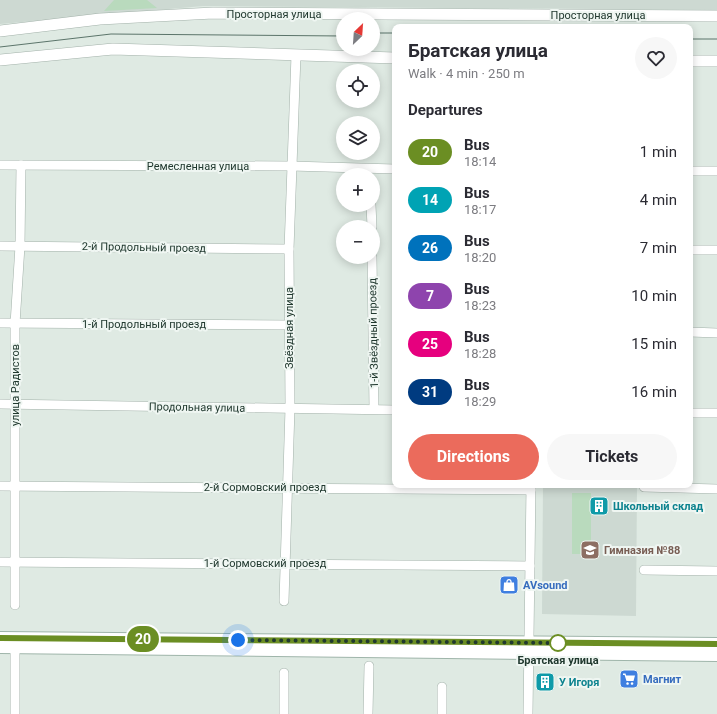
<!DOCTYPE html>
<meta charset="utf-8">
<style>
body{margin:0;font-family:Roboto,sans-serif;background:#f7f7f7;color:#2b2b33;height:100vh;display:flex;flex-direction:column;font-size:15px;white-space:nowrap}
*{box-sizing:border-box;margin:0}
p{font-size:13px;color:#7c7c81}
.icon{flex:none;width:22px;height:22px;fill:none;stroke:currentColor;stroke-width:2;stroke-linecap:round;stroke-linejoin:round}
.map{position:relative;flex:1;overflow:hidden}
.drawer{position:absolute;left:392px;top:24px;width:301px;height:464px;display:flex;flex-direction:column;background:#fff;border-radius:8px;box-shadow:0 2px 10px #0003}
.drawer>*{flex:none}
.badge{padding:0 8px;border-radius:13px;font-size:14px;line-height:26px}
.needle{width:26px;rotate:25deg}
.buttons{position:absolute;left:336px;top:12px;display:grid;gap:8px}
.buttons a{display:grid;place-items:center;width:44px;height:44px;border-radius:50%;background:#fff;box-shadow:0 2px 10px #0003;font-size:20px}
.you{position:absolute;width:20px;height:20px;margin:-10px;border:3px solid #fff;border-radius:50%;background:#1a73e8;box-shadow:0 0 0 6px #1a73e833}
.map>.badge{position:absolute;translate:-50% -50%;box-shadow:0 0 0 2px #fff}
h2{padding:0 16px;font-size:15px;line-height:36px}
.round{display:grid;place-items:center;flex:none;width:42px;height:42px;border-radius:21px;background:#f7f7f7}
.summary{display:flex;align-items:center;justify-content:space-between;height:68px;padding:0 16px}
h1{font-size:19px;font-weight:700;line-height:30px}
.button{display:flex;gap:8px;margin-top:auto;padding:8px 16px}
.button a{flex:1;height:46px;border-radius:24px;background:#eb6b5c;color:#fff;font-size:16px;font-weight:700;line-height:46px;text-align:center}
.button a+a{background:#f7f7f7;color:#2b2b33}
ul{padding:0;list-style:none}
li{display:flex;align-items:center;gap:12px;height:48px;padding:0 16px}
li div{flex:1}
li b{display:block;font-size:15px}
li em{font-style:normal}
li .badge{min-width:44px;font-weight:700;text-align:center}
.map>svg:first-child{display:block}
.built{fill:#cdd9d2}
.green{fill:#b9dabd}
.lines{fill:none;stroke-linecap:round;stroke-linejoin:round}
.minor-casing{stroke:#a2b1a9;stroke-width:10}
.tertiary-casing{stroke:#a2b1a9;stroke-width:12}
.secondary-casing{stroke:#9fb5aa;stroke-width:14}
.minor{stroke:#fff;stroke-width:9}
.tertiary{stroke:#fff;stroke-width:11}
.secondary{stroke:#fff;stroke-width:12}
.tram{stroke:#5b746a;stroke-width:1}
.line-casing{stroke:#fff;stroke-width:9}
.line{stroke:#6b8e23;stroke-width:6}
.walk{stroke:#21392f;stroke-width:4;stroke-dasharray:0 7.2}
.stop-dot{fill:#fff;stroke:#6b8e23;stroke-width:2}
.labels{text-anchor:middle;stroke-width:4;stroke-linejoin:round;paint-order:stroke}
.street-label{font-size:11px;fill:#21392f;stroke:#eff6f2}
.culture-label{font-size:11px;font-weight:bold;fill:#0d838f;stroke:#eff6f2;text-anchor:start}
.education-label{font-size:11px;font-weight:bold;fill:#785e54;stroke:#eff6f2;text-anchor:start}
.shop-label{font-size:11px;font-weight:bold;fill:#366cbe;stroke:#eff6f2;text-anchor:start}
.stop-label{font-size:11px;font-weight:bold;fill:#21392f;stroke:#eff6f2}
</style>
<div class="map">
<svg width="717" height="714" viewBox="0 0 717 714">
<rect width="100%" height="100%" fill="#dfeae3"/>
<g class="built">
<path d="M 0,0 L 717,0 L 717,10 L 203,6 L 0,24 Z"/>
<path d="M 543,485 L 637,485 L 636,616 L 542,614 Z"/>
</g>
<g class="green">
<path d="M 114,0 L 147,0 L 157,8 L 104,11 Z"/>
<rect x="572" y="493" width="19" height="61"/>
</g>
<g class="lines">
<g class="minor-casing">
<g id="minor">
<path d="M 0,165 L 291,166 L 395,169"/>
<path d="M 690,171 L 717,171"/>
<path d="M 371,205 L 372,227"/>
<path d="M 0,246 L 289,249"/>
<path d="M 690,250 L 717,250"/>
<path d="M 372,257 L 374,409"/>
<path d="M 0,323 L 289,325"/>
<path d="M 690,332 L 717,333"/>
<path d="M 0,404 L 395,410"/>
<path d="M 690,413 L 717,413"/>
<path d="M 0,486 L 531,490"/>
<path d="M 644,487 L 717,489"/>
<path d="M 0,562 L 530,566"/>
<path d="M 644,570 L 717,571"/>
<path d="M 284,601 L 290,408 L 289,249 L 296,55"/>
<path d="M 15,605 L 15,324 L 20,246 L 21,165"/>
<path d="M 15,714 L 15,641"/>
<path d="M 284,714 L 284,673"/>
<path d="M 368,714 L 369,666"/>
<path d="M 442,714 L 442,687"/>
<path d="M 528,714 L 531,485"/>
</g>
</g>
<g class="tertiary-casing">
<g id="tertiary">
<path d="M 0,31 L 100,19 L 213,13 L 717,16"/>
<path d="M 0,60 L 113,49 L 395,58"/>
<path d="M 690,61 L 717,61"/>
</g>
</g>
<g class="secondary-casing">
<g id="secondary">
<path d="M 0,638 L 717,644"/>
<path d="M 0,647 L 717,655"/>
</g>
</g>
<use href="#minor" class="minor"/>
<use href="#tertiary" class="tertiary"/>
<use href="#secondary" class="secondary"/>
<g class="tram">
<path d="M 373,33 L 395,33"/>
<path d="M 690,39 L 717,39"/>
<path d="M 0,47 L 111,34 L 343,36"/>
</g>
</g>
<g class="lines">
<g class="line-casing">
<path id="line" d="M 0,638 L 717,644"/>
</g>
<use href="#line" class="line"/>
<path class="walk" d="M 238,640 L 558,643"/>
</g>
<defs>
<g id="building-square" transform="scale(1)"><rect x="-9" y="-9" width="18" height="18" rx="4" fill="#0f9aa8" stroke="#eff6f2"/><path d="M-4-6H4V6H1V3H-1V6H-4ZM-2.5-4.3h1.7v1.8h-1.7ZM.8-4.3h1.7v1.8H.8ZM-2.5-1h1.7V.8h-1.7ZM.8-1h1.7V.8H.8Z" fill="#fff"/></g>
<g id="school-square" transform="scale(1)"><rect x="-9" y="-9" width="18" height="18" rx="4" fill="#8d6e63" stroke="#eff6f2"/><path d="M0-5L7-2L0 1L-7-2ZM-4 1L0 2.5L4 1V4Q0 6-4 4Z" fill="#fff"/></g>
<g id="shop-square" transform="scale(1)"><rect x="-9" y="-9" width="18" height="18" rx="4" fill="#3f7fe0" stroke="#eff6f2"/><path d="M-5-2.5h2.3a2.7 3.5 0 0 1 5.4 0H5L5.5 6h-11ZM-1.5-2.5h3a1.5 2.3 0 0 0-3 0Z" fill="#fff"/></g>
<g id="supermarket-square" transform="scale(1)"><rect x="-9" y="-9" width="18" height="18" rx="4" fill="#3f7fe0" stroke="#eff6f2"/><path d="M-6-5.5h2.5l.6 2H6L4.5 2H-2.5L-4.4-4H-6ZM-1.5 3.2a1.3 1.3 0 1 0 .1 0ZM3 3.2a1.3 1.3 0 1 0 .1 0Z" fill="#fff"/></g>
</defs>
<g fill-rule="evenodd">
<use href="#building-square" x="599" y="506"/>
<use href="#school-square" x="590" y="550"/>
<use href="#shop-square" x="509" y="585"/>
<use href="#supermarket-square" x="629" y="679"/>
<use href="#building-square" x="545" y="682"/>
</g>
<circle class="stop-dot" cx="558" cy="643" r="8"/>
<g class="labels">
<g class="street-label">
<text x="274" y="18">Просторная улица</text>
<text x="598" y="19">Просторная улица</text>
<text x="198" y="170">Ремесленная улица</text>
<text transform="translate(144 247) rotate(1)" y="4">2-й Продольный проезд</text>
<text x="144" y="328">1-й Продольный проезд</text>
<text transform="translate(289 328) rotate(-90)" y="4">Звёздная улица</text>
<text transform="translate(373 333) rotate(-91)" y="4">1-й Звёздный проезд</text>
<text transform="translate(15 385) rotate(-90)" y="4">улица Радистов</text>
<text transform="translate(197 407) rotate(1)" y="4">Продольная улица</text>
<text x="265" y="491">2-й Сормовский проезд</text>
<text x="265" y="567">1-й Сормовский проезд</text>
</g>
<g class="culture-label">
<text x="613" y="510">Школьный склад</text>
<text x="559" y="686">У Игоря</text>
</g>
<g class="education-label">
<text x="604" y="554">Гимназия №88</text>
</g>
<g class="shop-label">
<text x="523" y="589">AVsound</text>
<text x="643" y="683">Магнит</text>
</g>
<g class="stop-label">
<text x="558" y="664">Братская улица</text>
</g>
</g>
</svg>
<div class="buttons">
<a><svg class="needle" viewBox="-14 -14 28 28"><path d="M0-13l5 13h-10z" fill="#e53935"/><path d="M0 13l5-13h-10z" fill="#7c7c81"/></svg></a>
<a><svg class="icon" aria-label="locate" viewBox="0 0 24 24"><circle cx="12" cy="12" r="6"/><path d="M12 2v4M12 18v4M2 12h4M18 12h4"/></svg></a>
<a><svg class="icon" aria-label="layers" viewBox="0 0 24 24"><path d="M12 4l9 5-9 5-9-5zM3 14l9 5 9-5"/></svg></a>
<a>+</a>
<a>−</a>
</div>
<div class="you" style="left:238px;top:640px"></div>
<b class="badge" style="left:143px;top:639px;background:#6b8e23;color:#fff">20</b>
<section class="drawer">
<div class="summary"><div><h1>Братская улица</h1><p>Walk · 4 min · 250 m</p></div><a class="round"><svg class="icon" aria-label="heart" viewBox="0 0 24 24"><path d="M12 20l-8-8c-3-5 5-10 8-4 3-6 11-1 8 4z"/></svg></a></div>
<h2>Departures</h2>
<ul>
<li><span class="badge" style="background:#6b8e23;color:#fff">20</span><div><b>Bus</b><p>18:14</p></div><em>1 min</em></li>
<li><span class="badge" style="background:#00a3b4;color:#fff">14</span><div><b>Bus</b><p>18:17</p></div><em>4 min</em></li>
<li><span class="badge" style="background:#0072bc;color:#fff">26</span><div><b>Bus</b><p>18:20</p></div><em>7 min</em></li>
<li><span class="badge" style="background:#8e44ad;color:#fff">7</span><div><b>Bus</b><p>18:23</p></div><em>10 min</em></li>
<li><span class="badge" style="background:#e6007e;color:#fff">25</span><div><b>Bus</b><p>18:28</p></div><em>15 min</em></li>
<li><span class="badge" style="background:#003b80;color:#fff">31</span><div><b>Bus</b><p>18:29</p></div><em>16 min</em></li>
</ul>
<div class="button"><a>Directions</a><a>Tickets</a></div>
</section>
</div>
